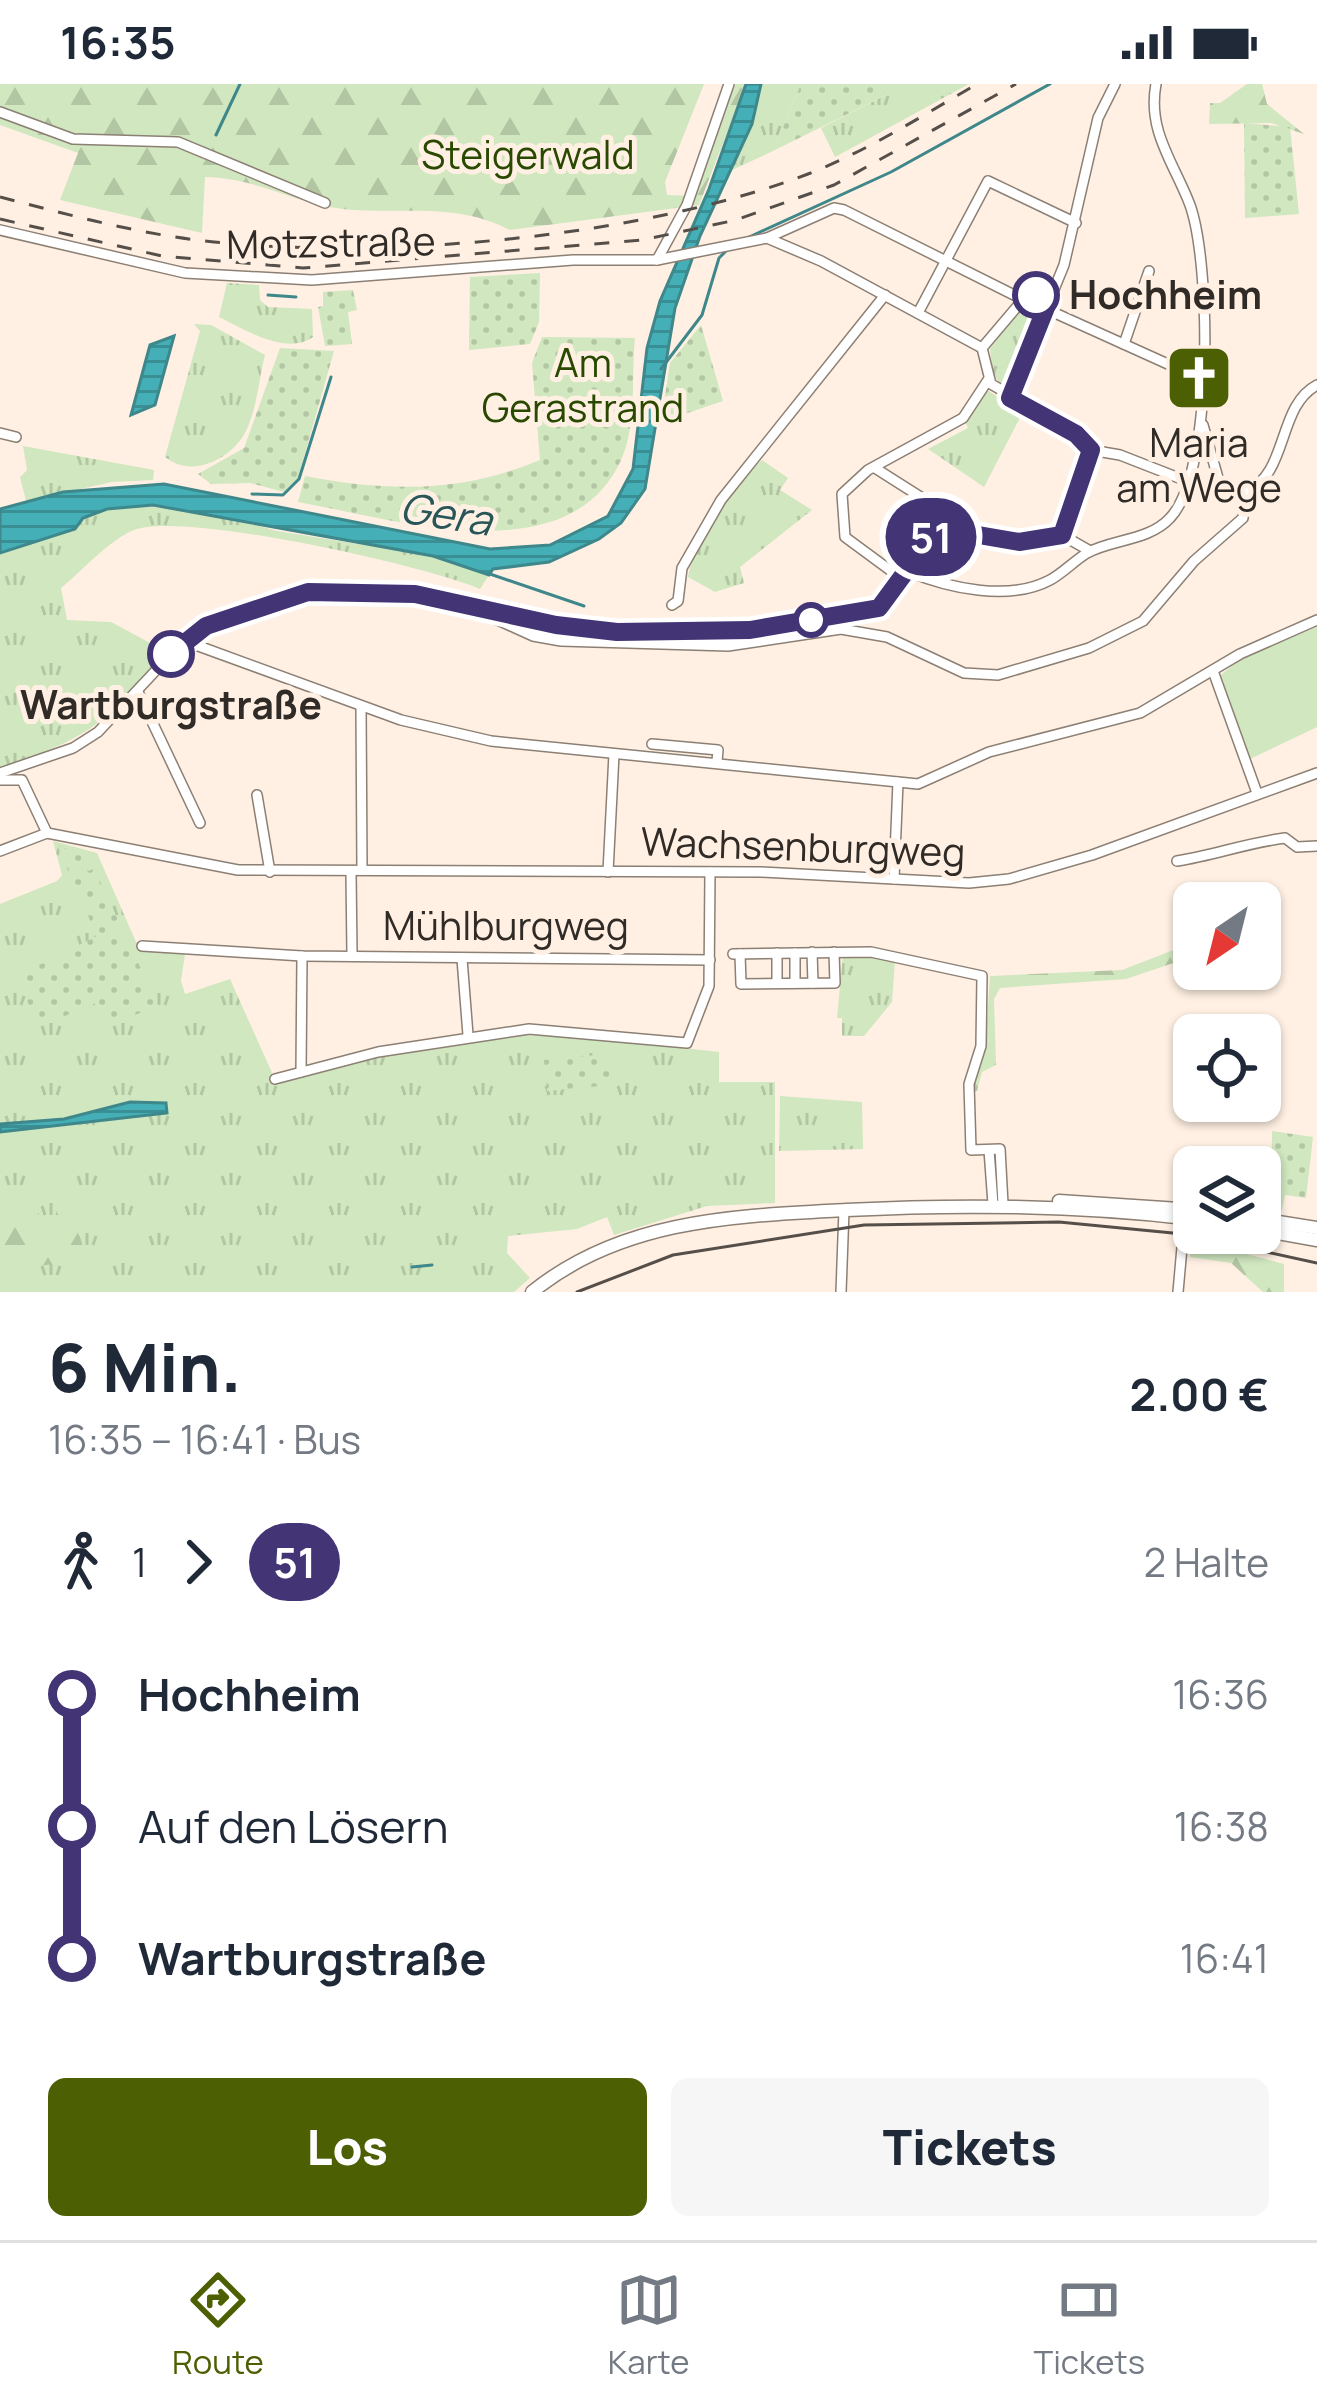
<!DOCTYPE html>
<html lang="de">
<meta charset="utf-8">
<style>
body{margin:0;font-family:Manrope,sans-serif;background:#f6f6f7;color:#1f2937;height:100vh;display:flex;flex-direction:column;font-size:45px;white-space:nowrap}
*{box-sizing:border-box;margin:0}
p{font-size:39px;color:#747a83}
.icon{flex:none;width:66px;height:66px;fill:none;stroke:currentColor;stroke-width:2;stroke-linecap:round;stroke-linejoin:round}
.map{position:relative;height:1208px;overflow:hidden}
.side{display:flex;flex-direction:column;background:#fff;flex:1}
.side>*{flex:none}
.badge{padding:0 24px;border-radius:39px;font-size:42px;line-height:78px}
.needle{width:78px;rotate:215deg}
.controls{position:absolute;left:1173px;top:798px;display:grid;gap:24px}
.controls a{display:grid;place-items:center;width:108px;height:108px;border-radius:18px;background:#fff;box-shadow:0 3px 9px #0004;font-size:60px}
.map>.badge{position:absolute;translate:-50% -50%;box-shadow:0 0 0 6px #fff}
.legs{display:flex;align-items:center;gap:18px;height:132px;padding:0 48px;font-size:39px}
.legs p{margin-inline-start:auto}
.headline{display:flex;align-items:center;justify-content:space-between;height:204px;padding:0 48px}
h1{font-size:66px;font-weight:800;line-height:90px}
.primary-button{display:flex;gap:24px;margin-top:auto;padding:24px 48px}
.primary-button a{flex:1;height:138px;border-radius:18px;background:#4d5f03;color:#fff;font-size:48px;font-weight:800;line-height:138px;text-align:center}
.primary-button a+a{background:#f6f6f7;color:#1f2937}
ul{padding:0 48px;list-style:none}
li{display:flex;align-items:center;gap:42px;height:132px;font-size:45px}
li i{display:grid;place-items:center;width:18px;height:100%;margin:0 15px;background:currentColor}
li i::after{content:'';width:30px;height:30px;margin:-15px;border:9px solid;border-radius:50%;background:#fff}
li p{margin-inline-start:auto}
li:first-child i{background:linear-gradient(#0000 50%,currentColor 0)}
li:last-child i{background:linear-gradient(currentColor 50%,#0000 0)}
.status{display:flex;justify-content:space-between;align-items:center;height:84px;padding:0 60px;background:#fff;direction:ltr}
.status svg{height:33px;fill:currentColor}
.dock{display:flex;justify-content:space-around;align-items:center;height:168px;border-top:3px solid #e0e1e3;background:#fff;font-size:33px;color:#747a83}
.dock a{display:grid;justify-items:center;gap:6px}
.dock .current{color:#4d5f03}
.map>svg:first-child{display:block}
.grass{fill:url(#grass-tufts)}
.forest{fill:url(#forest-firs)}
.garden{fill:url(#garden-dots)}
.pitch{fill:#d0e7bf}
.water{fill:url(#water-rules);stroke:#3e878b;stroke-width:3}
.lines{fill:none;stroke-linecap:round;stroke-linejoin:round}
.stream{stroke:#3e878b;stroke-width:3}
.minor-casing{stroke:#8c7f73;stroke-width:12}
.major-casing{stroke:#8c7f73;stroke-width:15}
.minor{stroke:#fff;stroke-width:9}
.major{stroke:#fff;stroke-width:12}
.tram{stroke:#564f49;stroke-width:3}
.rail{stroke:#564f49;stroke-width:3;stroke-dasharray:15 15;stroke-linecap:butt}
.line-1-casing{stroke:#fff;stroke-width:27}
.line-1{stroke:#423475;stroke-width:18}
.stop-1-dot{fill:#fff;stroke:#423475;stroke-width:6}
.labels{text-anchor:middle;stroke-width:10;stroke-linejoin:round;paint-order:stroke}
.park-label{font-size:39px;fill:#294900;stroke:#fff0e3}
.street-label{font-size:39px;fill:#302b26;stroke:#fff0e3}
.stop-label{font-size:39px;font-weight:bold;fill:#302b26;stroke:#fff0e3;text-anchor:start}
.poi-label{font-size:39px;fill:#302b26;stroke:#fff0e3}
.water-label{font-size:42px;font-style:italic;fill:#275558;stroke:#fff0e3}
</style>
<div class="status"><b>16:35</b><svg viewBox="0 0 49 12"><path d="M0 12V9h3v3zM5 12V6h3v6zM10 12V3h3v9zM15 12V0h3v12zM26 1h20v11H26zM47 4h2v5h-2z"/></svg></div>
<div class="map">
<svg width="1317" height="1208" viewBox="0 0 1317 1208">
<defs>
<pattern id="grass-tufts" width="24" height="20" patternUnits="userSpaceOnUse" patternTransform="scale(3)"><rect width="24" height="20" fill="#d0e7bf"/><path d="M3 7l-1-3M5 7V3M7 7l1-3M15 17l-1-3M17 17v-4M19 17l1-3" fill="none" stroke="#b3c6a4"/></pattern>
<pattern id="forest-firs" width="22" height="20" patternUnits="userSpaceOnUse" patternTransform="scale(3)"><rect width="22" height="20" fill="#d0e7bf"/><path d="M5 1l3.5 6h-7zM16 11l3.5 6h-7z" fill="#b3c6a4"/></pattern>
<pattern id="garden-dots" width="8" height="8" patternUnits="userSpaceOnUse" patternTransform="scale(3)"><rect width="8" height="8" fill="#d0e7bf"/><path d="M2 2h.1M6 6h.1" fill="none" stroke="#b3c6a4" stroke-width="1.8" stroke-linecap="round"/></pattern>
<pattern id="water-rules" width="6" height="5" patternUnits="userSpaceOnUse" patternTransform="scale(3)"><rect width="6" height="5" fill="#44afb6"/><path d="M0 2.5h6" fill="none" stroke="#398f94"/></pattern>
</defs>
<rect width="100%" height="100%" fill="#fff0e3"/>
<g class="grass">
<path d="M 761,0 L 801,0 L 773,67 L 728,88 L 752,40 Z"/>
<path d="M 895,0 L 969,0 L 835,73 L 821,44 L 886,11 Z"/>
<path d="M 227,199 L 259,201 L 260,216 L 268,223 L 312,225 L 313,253 C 286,272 246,246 219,233 Z"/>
<path d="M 1022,225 L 1020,231 L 1027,226 L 1037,233 L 1024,271 L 1001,301 L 993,289 L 990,265 Z"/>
<path d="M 194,240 L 211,241 L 265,271 C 259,294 257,325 246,347 C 232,375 192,395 165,373 L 200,247 Z"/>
<path d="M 985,305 L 1023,328 L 984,403 L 928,365 L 968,344 L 965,337 Z"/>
<path d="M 23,362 L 154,386 L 153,396 L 112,398 L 26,417 L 20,393 L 27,386 Z"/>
<path d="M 762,376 L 788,394 L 780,406 L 812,426 L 740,483 L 744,499 L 715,508 L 688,493 C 694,454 733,403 762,376 Z"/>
<path d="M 133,421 L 214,429 L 277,447 L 433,472 L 489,491 L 480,505 C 426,482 185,427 134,446 C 109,456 82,487 61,504 L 67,536 L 111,538 L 152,560 L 158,576 C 111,640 74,660 0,684 L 0,469 L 74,445 L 83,434 L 107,425 Z"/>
<path d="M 53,757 L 97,769 L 140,867 L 185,870 L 181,897 L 185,910 L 230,895 L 277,1000 L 380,973 L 509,951 L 578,952 L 719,968 L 719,998 L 775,998 L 775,1119 L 707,1122 L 614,1151 L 607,1133 L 577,1145 L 508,1152 L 507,1169 L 530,1194 L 514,1208 L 0,1208 L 0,820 L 57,797 L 62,791 Z"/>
<path d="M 843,870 L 895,876 L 892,918 L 864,952 L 842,952 L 842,934 L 837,934 Z"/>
<path d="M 780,1012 L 862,1018 L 863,1065 L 779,1067 Z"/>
</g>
<g class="forest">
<path d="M 0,0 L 704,0 L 665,98 L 667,111 L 695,112 L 729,14 L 736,0 L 746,0 L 699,121 L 510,146 C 455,117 401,131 343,125 C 295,120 254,93 205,93 L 202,149 L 60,116 L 78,69 L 0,41 Z"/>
<path d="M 1247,0 L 1262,0 L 1267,20 L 1304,50 L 1271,39 L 1209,40 L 1210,19 L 1220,19 Z"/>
<path d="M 1194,858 L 1194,872 L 1126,895 L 1000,904 L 994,915 L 996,981 L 982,988 L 977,1007 L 972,1008 L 986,955 L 990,892 L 1122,886 Z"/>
<path d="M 61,1094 L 68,1110 L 82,1118 L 73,1136 L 81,1157 L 73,1177 L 0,1188 L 0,1115 L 10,1116 L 14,1100 L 27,1114 L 37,1109 L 39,1134 L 57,1134 L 55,1095 Z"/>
<path d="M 1205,1159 L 1284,1180 L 1284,1208 L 1263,1208 L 1231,1179 L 1190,1173 L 1191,1161 Z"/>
</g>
<g class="garden">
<path d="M 801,0 L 895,0 L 886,11 L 773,67 Z"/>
<path d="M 1244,39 L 1290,43 L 1299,130 L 1245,134 Z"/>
<path d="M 540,189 L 539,238 L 530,260 L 469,266 L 470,193 Z"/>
<path d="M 353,206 L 357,226 L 348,228 L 352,260 L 325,262 L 318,223 L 323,222 L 323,208 Z"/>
<path d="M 701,241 L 723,317 L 661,338 L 670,279 Z"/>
<path d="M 542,253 L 635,254 C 631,291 637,339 622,374 C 570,493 391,434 298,418 L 305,392 C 389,408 460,409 540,376 L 532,279 Z"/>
<path d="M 280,264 L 334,267 L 298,394 L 284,408 L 250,399 L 211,400 L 198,390 L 244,364 Z"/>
<path d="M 57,761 L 81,771 L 88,787 L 94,785 L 158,921 L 108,943 L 96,919 L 38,943 L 17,892 L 97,852 Z"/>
<path d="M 608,970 L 611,1001 L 547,1007 L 544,976 Z"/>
<path d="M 1272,1047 L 1313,1053 L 1306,1114 L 1285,1111 L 1282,1126 L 1271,1124 Z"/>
</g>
<path class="pitch" d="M 1317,543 L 1317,643 L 1250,675 L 1218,593 L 1242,574 Z"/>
<g class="water">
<path d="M 746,0 L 761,0 L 752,40 L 700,152 L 675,224 L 645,405 L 621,439 L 599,455 L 549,478 L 493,485 L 489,491 L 433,472 L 153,421 L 107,425 L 83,434 L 75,445 L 0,469 L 0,425 L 63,408 L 164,400 L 490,465 L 550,461 L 608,432 L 633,385 L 647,264 L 660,217 L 709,105 Z"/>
<path d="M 174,252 L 155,321 L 131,331 L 150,261 Z"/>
<path d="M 130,1018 L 166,1019 L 167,1029 L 0,1048 L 0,1040 L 64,1035 Z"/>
</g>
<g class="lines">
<g class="stream">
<path d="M 216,51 L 240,0"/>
<path d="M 747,154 L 891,88 L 1050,0"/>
<path d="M 268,211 L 296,213"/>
<path d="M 661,285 L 702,231 L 719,174 L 728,165"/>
<path d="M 252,410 L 283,411 L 299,395 L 331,293"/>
<path d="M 490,490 L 584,522"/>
<path d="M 412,1183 L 432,1181"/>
</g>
<g class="minor-casing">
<g id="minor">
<path d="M 0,28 L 73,55 L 178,58 L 325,119"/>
<path d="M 0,146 L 185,189 L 312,196 L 573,176 L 657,176 L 767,154 L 821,177 L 982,264"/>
<path d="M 767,154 L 834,124 L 844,126 L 1022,215"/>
<path d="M 657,176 L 687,121 L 729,0"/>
<path d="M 1046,225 L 1170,281 L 1205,304"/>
<path d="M 918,229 L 988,97 L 1076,139"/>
<path d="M 1124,260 L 1149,187"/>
<path d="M 1010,313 L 1064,181 L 1098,34 L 1115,0"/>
<path d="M 1203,341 L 1220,401"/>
<path d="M 0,349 L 16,353"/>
<path d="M 1091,366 L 1120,371 L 1184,396 L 1246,408 C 1289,389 1277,322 1317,301"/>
<path d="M 875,384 L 960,438 L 961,447"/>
<path d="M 1062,451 L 1090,467"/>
<path d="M 907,487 C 948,504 1009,518 1050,496 C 1063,489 1074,477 1087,469 C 1112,455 1149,457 1170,434 C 1214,388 1211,180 1190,121 C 1174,79 1147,47 1156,0"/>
<path d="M 902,495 L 845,453 L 842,410 L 868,386 L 963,334 L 988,296"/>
<path d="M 672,521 L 678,517 L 682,484 L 721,416 L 885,211"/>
<path d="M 467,522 L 533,552 L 561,557 L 728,562 L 841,545 L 887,553 L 964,589 L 998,591 L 1089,564 L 1143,537 L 1194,477 L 1243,434 L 1246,408"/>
<path d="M 182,556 L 401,636 L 491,657 L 918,700 L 989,668 L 1140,629 L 1240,570 L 1317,536"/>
<path d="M 725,557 L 762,550"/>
<path d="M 1213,587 L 1257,709"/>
<path d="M 138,608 L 200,739"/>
<path d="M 361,622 L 362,786"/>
<path d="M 652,660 L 718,666 L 717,677"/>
<path d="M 0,689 L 73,664 L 98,648 L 192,548 L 308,508 L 415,510 L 556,541 L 617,548 L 750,546 L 879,524 L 932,452 L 961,447 L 1019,458 L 1062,451 L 1091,366 L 1076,349 L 991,300 L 982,264 L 1026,212 L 1050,216"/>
<path d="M 0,696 L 22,696 L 47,749"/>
<path d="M 257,711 L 270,788"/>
<path d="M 47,749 L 238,786 L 761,788 L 969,799 L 1009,795 L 1092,771 L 1317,689"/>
<path d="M 0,767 L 47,749"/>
<path d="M 1177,777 C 1215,771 1246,759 1285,754 L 1297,763 L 1317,762"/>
<path d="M 351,788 L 352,871"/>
<path d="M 608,788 L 614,670"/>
<path d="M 894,795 L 898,698"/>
<path d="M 142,862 L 302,872 L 710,876"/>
<path d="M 812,868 L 813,899"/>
<path d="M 777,869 L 777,899"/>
<path d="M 795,869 L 795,899"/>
<path d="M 733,870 L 871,868 L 982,892 L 981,962 L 969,1000 L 971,1066 L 1000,1065 L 1003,1120"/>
<path d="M 740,870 L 741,900 L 835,899 L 834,868"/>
<path d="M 462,875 L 468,951"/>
<path d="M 301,988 L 302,872"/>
<path d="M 275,995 L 378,968 L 529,945 L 687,959 L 709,902 L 710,788"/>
<path d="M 989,1066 L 993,1120"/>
<path d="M 841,1208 L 844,1126"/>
<path d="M 1178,1208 L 1185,1130"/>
</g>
</g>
<g class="major-casing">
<g id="major">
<path d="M 1059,1117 L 1194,1126"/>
<path d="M 1260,1135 L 1317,1144"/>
<path d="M 1260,1146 L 1317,1156"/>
<path d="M 532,1208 C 622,1135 735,1132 846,1126 C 963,1120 1077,1121 1194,1135"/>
</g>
</g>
<use href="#minor" class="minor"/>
<use href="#major" class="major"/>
<path class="tram" d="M 577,1208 L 673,1171 L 864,1141 L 1059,1138 L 1183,1150 L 1317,1179"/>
<g class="rail">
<path d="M 0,113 C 70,131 142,151 214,158 C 389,176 643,153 808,90 C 867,67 922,32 977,0"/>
<path d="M 0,135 L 162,172 L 303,184 L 642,156 L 736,136 L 834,101 L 1016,0"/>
</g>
</g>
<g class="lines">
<g class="line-1-casing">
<path id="line-1" d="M 171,570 L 206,542 L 308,508 L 415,510 L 556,541 L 617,548 L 750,546 L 879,524 L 932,452 L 961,448 L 1019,458 L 1062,451 L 1091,366 L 1076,350 L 1010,314 L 1049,216 L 1036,211"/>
</g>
<use href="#line-1" class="line-1"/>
</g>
<defs>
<g id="church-square" transform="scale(3.45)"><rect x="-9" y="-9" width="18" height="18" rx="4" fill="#4d5f03" stroke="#fff0e3"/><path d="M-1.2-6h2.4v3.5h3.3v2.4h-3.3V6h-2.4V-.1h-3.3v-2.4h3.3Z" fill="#fff"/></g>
</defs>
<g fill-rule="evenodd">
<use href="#church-square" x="1199" y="294"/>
</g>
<g class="stop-1-dot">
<circle cx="1036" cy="211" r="21"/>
<circle cx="811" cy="536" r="15"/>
<circle cx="171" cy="570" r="21"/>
</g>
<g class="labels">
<g class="park-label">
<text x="528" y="85">Steigerwald</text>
<text x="583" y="293">Am<tspan x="583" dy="45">Gerastrand</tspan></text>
</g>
<g class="street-label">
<text transform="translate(331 159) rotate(-1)" y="14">Motzstraße</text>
<text transform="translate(803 763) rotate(2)" y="14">Wachsenburgweg</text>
<text x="506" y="856">Mühlburgweg</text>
</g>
<g class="stop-label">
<text x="1069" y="225">Hochheim</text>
<text x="171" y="635" text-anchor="middle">Wartburgstraße</text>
</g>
<g class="poi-label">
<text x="1199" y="373">Maria<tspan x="1199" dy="45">am Wege</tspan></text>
</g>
<g class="water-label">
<text transform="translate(446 430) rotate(9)" y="15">Gera</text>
</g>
</g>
</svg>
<div class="controls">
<a><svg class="needle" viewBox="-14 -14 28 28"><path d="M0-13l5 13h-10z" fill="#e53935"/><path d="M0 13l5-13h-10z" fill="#747a83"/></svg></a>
<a><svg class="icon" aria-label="locate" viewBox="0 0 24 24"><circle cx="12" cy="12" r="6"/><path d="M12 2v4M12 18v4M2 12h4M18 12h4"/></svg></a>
<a><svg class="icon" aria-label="layers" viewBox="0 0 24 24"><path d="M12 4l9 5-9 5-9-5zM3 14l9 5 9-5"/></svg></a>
</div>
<b class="badge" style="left:931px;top:453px;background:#423475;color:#fff">51</b>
</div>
<section class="side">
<div class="headline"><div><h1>6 Min.</h1><p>16:35 – 16:41 · Bus</p></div><b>2.00 €</b></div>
<div class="legs"><svg class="icon" aria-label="walk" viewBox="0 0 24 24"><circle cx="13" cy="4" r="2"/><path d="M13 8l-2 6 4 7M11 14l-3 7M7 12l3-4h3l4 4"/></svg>1<svg class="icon" aria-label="forward" viewBox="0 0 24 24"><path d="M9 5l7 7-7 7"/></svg><b class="badge" style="background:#423475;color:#fff">51</b><p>2 Halte</p></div>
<ul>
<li><i style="color:#423475"></i><b>Hochheim</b><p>16:36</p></li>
<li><i style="color:#423475"></i><span>Auf den Lösern</span><p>16:38</p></li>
<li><i style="color:#423475"></i><b>Wartburgstraße</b><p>16:41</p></li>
</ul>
<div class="primary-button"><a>Los</a><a>Tickets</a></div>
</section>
<nav class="dock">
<a class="current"><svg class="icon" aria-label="directions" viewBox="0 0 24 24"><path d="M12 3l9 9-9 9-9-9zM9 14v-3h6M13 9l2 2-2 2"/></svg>Route</a>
<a><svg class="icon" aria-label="map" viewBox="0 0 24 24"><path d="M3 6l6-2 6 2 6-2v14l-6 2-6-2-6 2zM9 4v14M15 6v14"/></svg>Karte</a>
<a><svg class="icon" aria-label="tickets" viewBox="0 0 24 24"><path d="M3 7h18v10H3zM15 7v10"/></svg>Tickets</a>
</nav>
